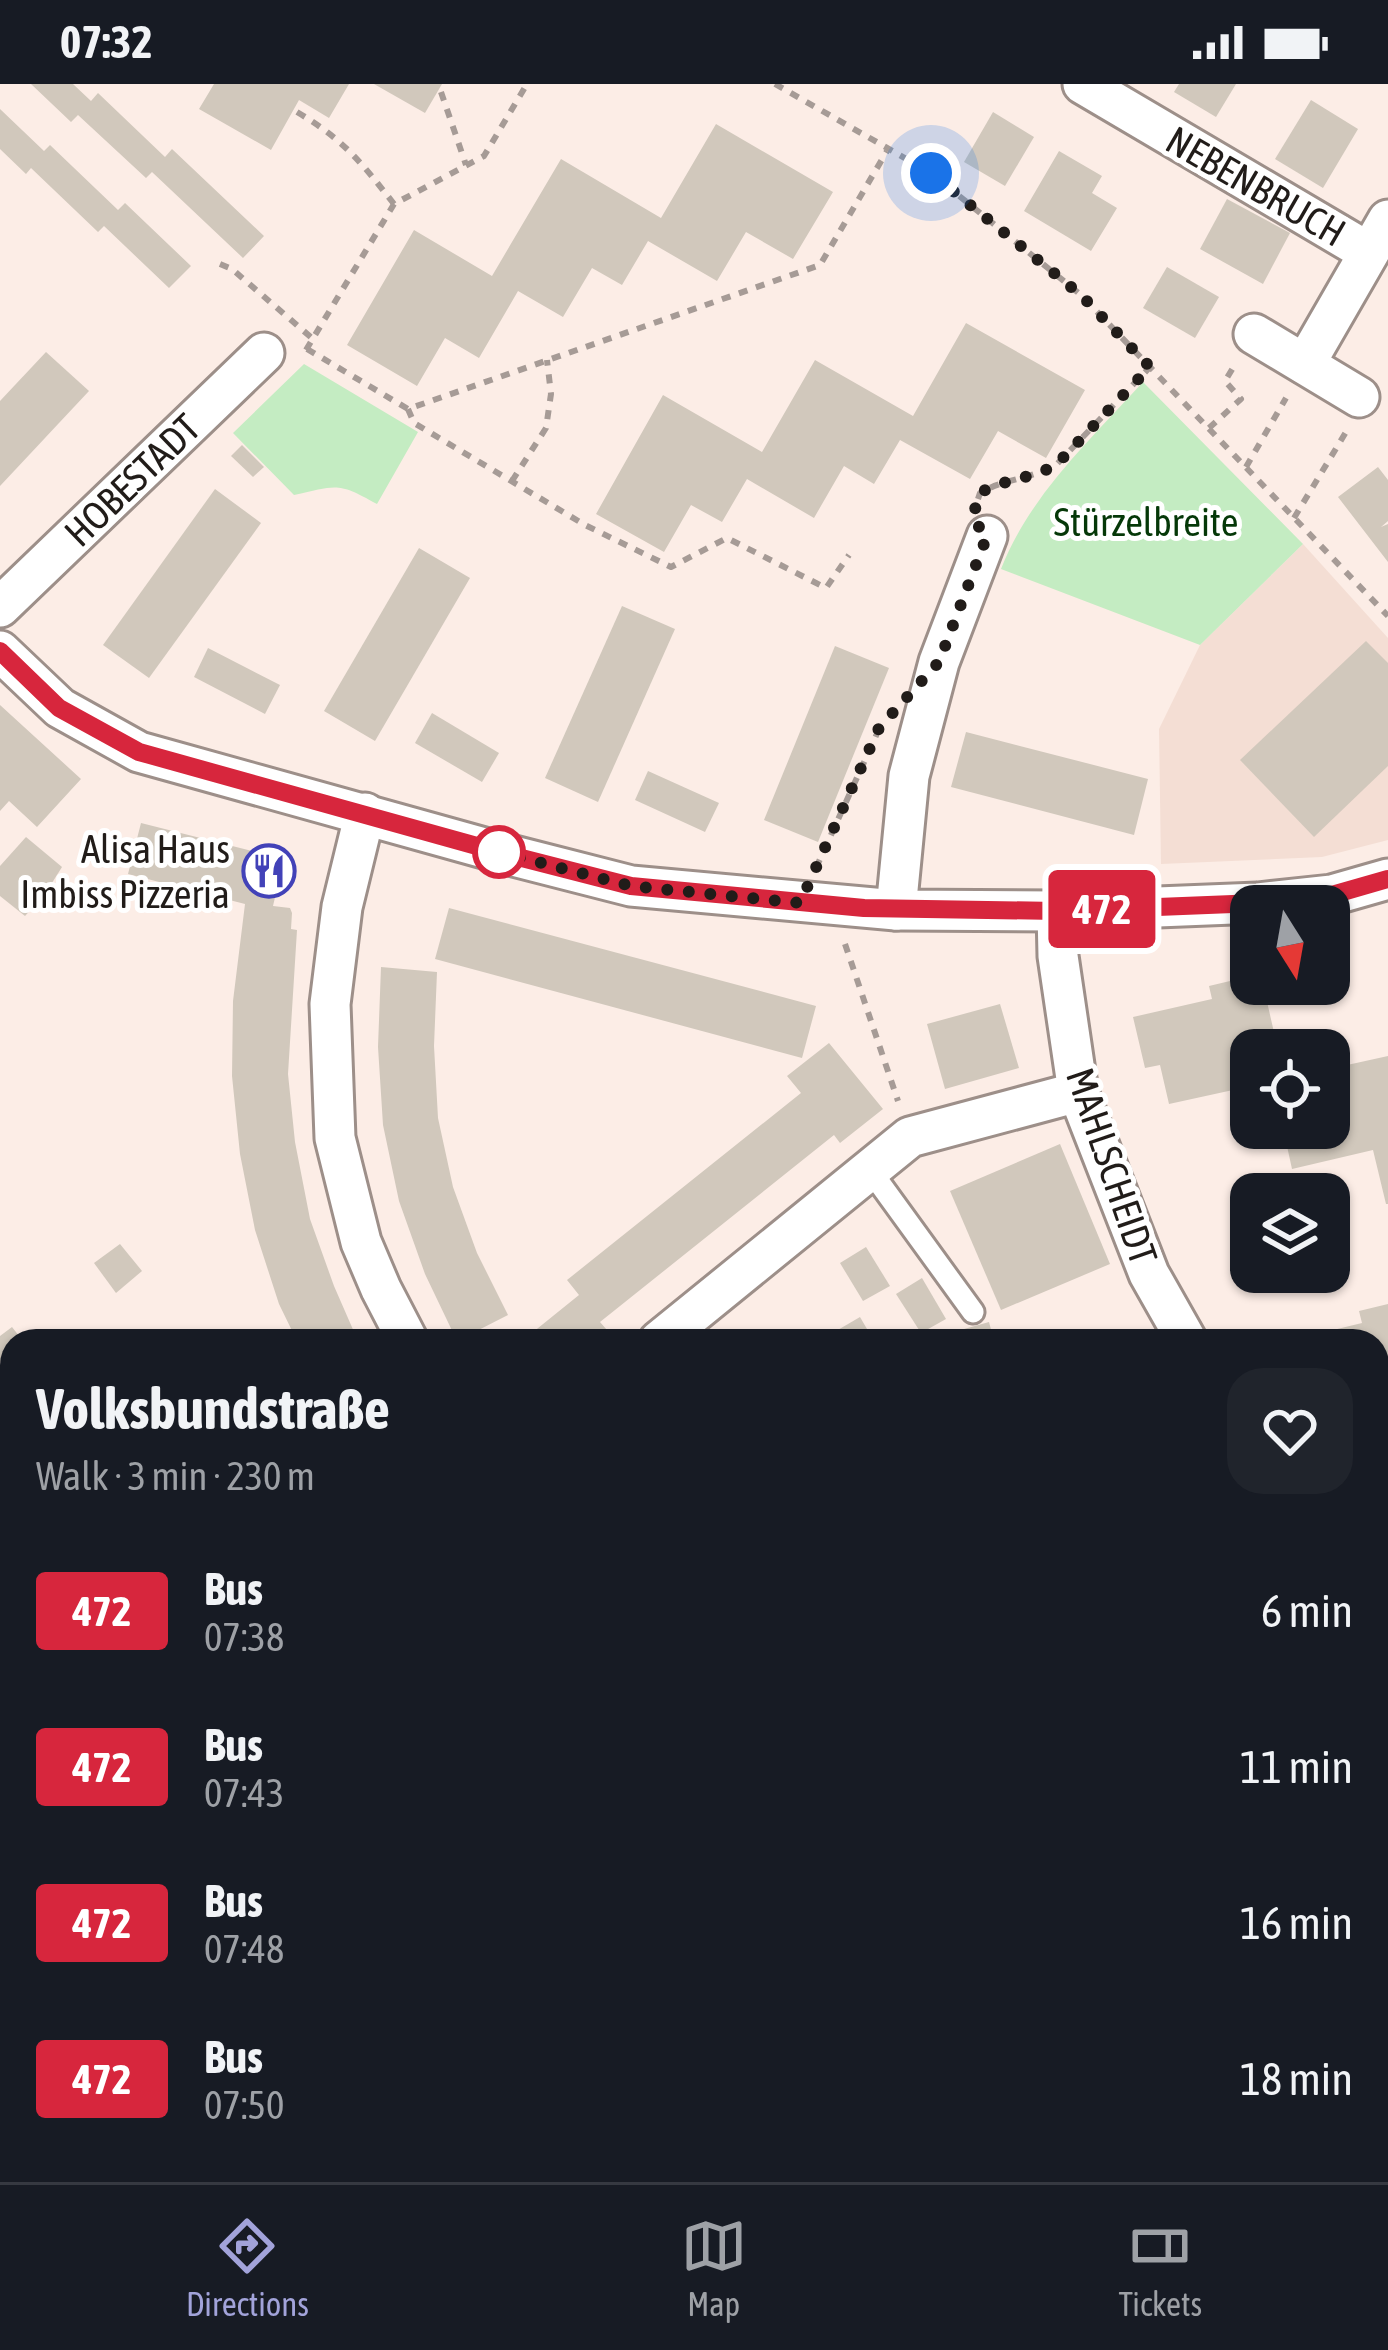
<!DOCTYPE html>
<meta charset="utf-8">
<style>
body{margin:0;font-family:"Asap Condensed",sans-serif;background:#20242c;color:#f1f3f6;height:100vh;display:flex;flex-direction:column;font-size:45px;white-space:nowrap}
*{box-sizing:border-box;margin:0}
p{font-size:39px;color:#9ea1a6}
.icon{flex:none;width:66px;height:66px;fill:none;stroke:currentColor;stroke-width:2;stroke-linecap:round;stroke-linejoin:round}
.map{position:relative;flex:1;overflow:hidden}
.panel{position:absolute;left:0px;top:1245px;width:1389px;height:855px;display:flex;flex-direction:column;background:#171b24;border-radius:36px 36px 0 0;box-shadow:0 3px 9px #0004}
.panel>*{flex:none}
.badge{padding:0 24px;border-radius:9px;font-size:42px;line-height:78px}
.needle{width:78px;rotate:169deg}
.controls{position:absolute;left:1230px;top:801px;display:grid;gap:24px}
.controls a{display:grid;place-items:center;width:120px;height:120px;border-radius:24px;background:#171b24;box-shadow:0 3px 9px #0004;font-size:60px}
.you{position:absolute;width:60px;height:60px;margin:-30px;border:9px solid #fff;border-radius:50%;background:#1a73e8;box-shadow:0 0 0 18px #1a73e833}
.map>.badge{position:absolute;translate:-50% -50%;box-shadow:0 0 0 6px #fff}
.round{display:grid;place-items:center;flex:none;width:126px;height:126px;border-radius:36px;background:#20242c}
.summary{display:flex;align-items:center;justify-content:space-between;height:204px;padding:0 36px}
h1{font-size:57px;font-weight:700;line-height:90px}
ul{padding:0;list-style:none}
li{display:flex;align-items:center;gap:36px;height:156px;padding:0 36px}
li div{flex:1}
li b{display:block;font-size:45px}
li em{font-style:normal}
li .badge{min-width:132px;font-weight:700;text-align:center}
.status{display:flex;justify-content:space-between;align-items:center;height:84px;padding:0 60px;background:#171b24;direction:ltr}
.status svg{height:33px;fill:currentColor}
.menu{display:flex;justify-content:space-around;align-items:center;height:168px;border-top:3px solid #363941;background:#171b24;font-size:33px;color:#9ea1a6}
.menu a{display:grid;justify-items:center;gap:6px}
.menu .on{color:#a2a3da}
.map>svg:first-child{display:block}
.built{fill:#f4ded4}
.green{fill:#c4ecc2}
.building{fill:#d1c8bc}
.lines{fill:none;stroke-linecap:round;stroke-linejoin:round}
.service-casing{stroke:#9d8f89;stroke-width:27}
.minor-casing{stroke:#9d8f89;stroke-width:45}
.tertiary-casing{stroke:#9d8f89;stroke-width:54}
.path{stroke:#a69b96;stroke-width:6;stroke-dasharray:9 9;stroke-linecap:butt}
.service{stroke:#fff;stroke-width:21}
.minor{stroke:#fff;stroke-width:39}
.tertiary{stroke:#fff;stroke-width:48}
.line-casing{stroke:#fff;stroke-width:27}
.line{stroke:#d7263d;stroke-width:18}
.walk{stroke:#211c19;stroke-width:12;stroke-dasharray:0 21.6}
.stop-dot{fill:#fff;stroke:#d7263d;stroke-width:6}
.labels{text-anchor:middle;stroke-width:10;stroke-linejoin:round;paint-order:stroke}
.street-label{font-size:39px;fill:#211c19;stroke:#fff}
.park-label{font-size:39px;fill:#053808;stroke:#fff}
.poi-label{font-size:39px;fill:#211c19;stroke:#fff;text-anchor:end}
</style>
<div class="status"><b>07:32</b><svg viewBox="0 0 49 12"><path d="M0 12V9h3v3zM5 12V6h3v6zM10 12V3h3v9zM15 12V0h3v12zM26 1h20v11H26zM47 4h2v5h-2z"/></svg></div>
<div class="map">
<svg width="1388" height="2098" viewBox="0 0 1388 2098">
<rect width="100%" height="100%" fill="#fcede6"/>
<path class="built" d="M 1303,460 L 1388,554 L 1388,756 L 1322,773 L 1161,780 L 1159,645 L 1200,561 Z"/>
<g class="green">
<path d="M 304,280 L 418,348 L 377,420 C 338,398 338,401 294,411 L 233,349 Z"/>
<path d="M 1143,298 L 1303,460 L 1200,561 L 1001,485 C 1030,411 1090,356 1143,298 Z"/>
<path d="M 0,1576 L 12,1591 L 12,2088 L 67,2088 L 72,2098 L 0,2098 Z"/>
</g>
<g class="building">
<path d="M 31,0 L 73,0 L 91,17 L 98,9 L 165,73 L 172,65 L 264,152 L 243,174 L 152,88 L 146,94 L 78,31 L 71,38 Z"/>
<path d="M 214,0 L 349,0 L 329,34 L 299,16 L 271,66 L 199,25 Z"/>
<path d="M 374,0 L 442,0 L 425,29 Z"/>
<path d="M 1179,0 L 1236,0 L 1216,33 L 1174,8 Z"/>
<path d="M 1311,16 L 1358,45 L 1323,104 L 1275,75 Z"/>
<path d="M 0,25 L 44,67 L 50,61 L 118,126 L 125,119 L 191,182 L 169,204 L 104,142 L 98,148 L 31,84 L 26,90 L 0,65 Z"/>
<path d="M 993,28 L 1034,53 L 1005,102 L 964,78 Z"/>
<path d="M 716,40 L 833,108 L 793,175 L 746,148 L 717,197 L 648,157 L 622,201 L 592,184 L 563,233 L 518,207 L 479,274 L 445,254 L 417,302 L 347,261 L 414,146 L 492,192 L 561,75 L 661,134 Z"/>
<path d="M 1059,67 L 1102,92 L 1092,109 L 1117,124 L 1091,167 L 1024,127 Z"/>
<path d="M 1227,115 L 1290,149 L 1263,200 L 1200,165 Z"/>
<path d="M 1167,183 L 1219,213 L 1195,254 L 1143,224 Z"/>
<path d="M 966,239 L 1085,306 L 1046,374 L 998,347 L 970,395 L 900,356 L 874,400 L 844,382 L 814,434 L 747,395 L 722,438 L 691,421 L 664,468 L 596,430 L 663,311 L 762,368 L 815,276 L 913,332 Z"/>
<path d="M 46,268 L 89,307 L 0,402 L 0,317 Z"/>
<path d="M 242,361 L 264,383 L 253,393 L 231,372 Z"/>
<path d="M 1378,383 L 1388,396 L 1388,437 L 1381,443 L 1388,440 L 1388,478 L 1338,413 Z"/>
<path d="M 215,405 L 261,439 L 149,594 L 103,561 Z"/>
<path d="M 419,464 L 470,494 L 375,657 L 324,627 Z"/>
<path d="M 622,522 L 675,545 L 598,718 L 545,694 Z"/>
<path d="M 1366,557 L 1388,579 L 1388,682 L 1314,753 L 1240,676 Z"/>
<path d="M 835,562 L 889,584 L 818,758 L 764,736 Z"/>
<path d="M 208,564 L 280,601 L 265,630 L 194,593 Z"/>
<path d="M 0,621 L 81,695 L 37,743 L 9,717 L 0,727 Z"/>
<path d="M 432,629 L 499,669 L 482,698 L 415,659 Z"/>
<path d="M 966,648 L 1148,695 L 1134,751 L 951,703 Z"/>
<path d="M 648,687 L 719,719 L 705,748 L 635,716 Z"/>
<path d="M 141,739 L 284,775 L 273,822 L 290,824 L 292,829 L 291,845 L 297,846 L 288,990 L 295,1058 L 310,1135 L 334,1202 L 358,1257 L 297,1257 L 279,1220 L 255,1146 L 240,1070 L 232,992 L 233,917 L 245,820 L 128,790 Z"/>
<path d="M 26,753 L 62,783 L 45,810 L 25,832 L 0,812 L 0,782 Z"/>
<path d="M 449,824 L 816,922 L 802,974 L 435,875 Z"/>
<path d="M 381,883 L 437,888 L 434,962 L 438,1034 L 453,1103 L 477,1169 L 508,1231 L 457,1257 L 425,1190 L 399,1117 L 383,1041 L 378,963 Z"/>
<path d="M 1251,892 L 1251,900 L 1263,900 L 1278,966 L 1251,966 L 1251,1019 L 1237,1022 L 1233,1006 L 1169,1020 L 1160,981 L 1145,984 L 1133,933 L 1212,915 L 1209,902 Z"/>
<path d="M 1000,920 L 1019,984 L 945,1005 L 927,940 Z"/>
<path d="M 829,959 L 883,1025 L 840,1059 L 834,1051 L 600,1238 L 613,1253 L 608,1257 L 522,1257 L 579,1211 L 567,1196 L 801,1009 L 787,992 Z"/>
<path d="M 1388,972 L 1388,1120 L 1386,1120 L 1373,1066 L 1292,1085 L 1285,1053 L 1276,1056 L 1274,1044 L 1329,1044 L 1329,985 Z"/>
<path d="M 1060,1060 L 1110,1180 L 1001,1226 L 950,1107 Z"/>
<path d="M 120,1160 L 142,1187 L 116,1209 L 94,1179 Z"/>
<path d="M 866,1163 L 890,1202 L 863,1217 L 840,1179 Z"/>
<path d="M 922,1194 L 946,1235 L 921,1249 L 896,1210 Z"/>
<path d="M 1388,1220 L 1388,1327 L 1377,1330 L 1377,1257 L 1296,1255 L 1362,1239 L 1359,1227 Z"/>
<path d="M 860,1233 L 874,1257 L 819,1257 Z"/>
<path d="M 989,1238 L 994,1257 L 941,1257 L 951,1253 L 950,1249 Z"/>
<path d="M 12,1243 L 23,1257 L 12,1257 L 12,1269 L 0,1278 L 0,1252 Z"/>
<path d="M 12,1326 L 12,1370 L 6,1375 L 12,1383 L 12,1447 L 8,1451 L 0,1441 L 0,1336 Z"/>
<path d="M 1388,1767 L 1388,1840 L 1377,1828 L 1377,1777 Z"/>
<path d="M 0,1923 L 12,1950 L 12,1954 L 0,1959 Z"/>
<path d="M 259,2088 L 273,2088 L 277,2098 L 235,2098 Z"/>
<path d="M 782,2088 L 828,2088 L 815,2098 L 768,2098 Z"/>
<path d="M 1027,2088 L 1132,2088 L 1142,2098 L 1017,2098 Z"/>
</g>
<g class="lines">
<g class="service-casing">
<g id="service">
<path d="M 870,1086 L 973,1228"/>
<path d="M 857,2098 L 867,2088"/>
<path d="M 949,2098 L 953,2088"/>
</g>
</g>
<g class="minor-casing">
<g id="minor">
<path d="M 1083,0 L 1368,168"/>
<path d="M 1254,250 L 1359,313"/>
<path d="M 1305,280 L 1388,136"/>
<path d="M 0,523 L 264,269"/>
<path d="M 0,567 L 60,624 L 139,668 L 502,769 L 631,802 L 896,826 L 1057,827 L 1258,819 L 1332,811 L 1388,795"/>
<path d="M 365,729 L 342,823 L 330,920 L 335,1054 L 361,1158 L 381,1205 L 408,1257"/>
<path d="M 896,826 L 909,692 L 939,578 L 987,452"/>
<path d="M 1057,827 L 1058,872 L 1078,1008 L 1149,1190 L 1187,1257"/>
<path d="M 659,1257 L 910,1053 L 1078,1008"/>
<path d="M 1377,1688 L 1388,1678"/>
</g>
</g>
<g class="tertiary-casing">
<g id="tertiary">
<path d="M 0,1521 L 12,1536"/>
<path d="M 327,2088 L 332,2098"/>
</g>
</g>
<g class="path">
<path d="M 775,0 L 931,89 L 1081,211 L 1388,532"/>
<path d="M 441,8 L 466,81"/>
<path d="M 297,28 C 344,56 361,78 394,120"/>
<path d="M 220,180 L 232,185 L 313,255"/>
<path d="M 307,265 L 408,325 L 820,181 L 887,67"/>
<path d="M 306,266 L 394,120 L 484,72 L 527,0"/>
<path d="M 408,325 L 414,339 L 585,441 L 671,483 L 727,454 L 826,504 L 849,471"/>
<path d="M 1209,344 L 1241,315 L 1225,297 L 1236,279"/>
<path d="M 1246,383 L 1286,314"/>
<path d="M 512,397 L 546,344 L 551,310 L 547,276"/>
<path d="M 978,415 L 980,409 C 1003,395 1031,395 1056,381 L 1150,283"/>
<path d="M 1294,434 L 1346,348"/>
<path d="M 816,784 L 880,643"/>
<path d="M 845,860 L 898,1017"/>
<path d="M 1377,1457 L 1388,1467"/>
</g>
<use href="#service" class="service"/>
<use href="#minor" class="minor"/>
<use href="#tertiary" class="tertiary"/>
</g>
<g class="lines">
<g class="line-casing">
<path id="line" d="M 0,567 L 59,624 L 139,668 L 502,769 L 631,802 L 864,824 L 1057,827 L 1258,819 L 1332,811 L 1388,795"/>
</g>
<use href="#line" class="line"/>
<path class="walk" d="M 499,768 L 631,802 L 800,819 L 879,644 L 939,578 L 987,452 L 972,435 L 980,409 C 1004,395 1031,395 1056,381 L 1150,283 L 1081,211 L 931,89"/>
</g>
<defs>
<g id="restaurant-ring" transform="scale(2.7)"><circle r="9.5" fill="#fff" stroke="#4242b8" stroke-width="1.5"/><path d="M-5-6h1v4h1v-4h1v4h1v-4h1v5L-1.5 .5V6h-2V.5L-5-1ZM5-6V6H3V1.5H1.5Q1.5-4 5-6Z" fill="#4242b8"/></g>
</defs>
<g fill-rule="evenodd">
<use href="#restaurant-ring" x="269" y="787"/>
</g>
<circle class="stop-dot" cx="499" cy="768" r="24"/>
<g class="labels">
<g class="street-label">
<text transform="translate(1256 102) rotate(30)" y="14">NEBENBRUCH</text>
<text transform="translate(132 396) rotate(-44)" y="14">HOBESTADT</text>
<text transform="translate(1112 1082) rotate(71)" y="14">MAHLSCHEIDT</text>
</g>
<g class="park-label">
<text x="1146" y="452">Stürzelbreite</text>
</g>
<g class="poi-label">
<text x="230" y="779">Alisa Haus<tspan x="230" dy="45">Imbiss Pizzeria</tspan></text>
</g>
</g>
</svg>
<div class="controls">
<a><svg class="needle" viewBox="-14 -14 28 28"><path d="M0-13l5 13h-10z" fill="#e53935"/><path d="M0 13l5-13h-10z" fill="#9ea1a6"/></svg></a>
<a><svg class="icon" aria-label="locate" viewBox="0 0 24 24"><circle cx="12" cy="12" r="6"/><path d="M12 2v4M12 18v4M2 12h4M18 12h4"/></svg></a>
<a><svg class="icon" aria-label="layers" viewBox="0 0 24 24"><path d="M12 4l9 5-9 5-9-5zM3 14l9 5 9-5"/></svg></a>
</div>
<div class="you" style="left:931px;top:89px"></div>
<b class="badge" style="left:1102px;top:825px;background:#d7263d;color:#fff">472</b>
<section class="panel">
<div class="summary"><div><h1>Volksbundstraße</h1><p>Walk · 3 min · 230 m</p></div><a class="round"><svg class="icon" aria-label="heart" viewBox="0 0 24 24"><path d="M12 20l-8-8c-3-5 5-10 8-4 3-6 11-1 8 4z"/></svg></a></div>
<ul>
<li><span class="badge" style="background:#d7263d;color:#fff">472</span><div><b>Bus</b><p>07:38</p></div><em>6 min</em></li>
<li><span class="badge" style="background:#d7263d;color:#fff">472</span><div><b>Bus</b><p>07:43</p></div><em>11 min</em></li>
<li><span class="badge" style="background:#d7263d;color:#fff">472</span><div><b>Bus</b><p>07:48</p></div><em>16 min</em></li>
<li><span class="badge" style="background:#d7263d;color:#fff">472</span><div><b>Bus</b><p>07:50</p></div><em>18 min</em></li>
</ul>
</section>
</div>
<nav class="menu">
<a class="on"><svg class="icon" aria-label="directions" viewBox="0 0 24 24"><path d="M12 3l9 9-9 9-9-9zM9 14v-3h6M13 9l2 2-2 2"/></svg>Directions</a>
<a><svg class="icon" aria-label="map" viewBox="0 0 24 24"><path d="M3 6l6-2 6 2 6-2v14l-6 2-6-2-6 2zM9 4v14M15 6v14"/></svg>Map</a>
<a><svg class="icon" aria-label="tickets" viewBox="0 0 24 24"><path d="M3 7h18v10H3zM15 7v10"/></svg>Tickets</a>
</nav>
